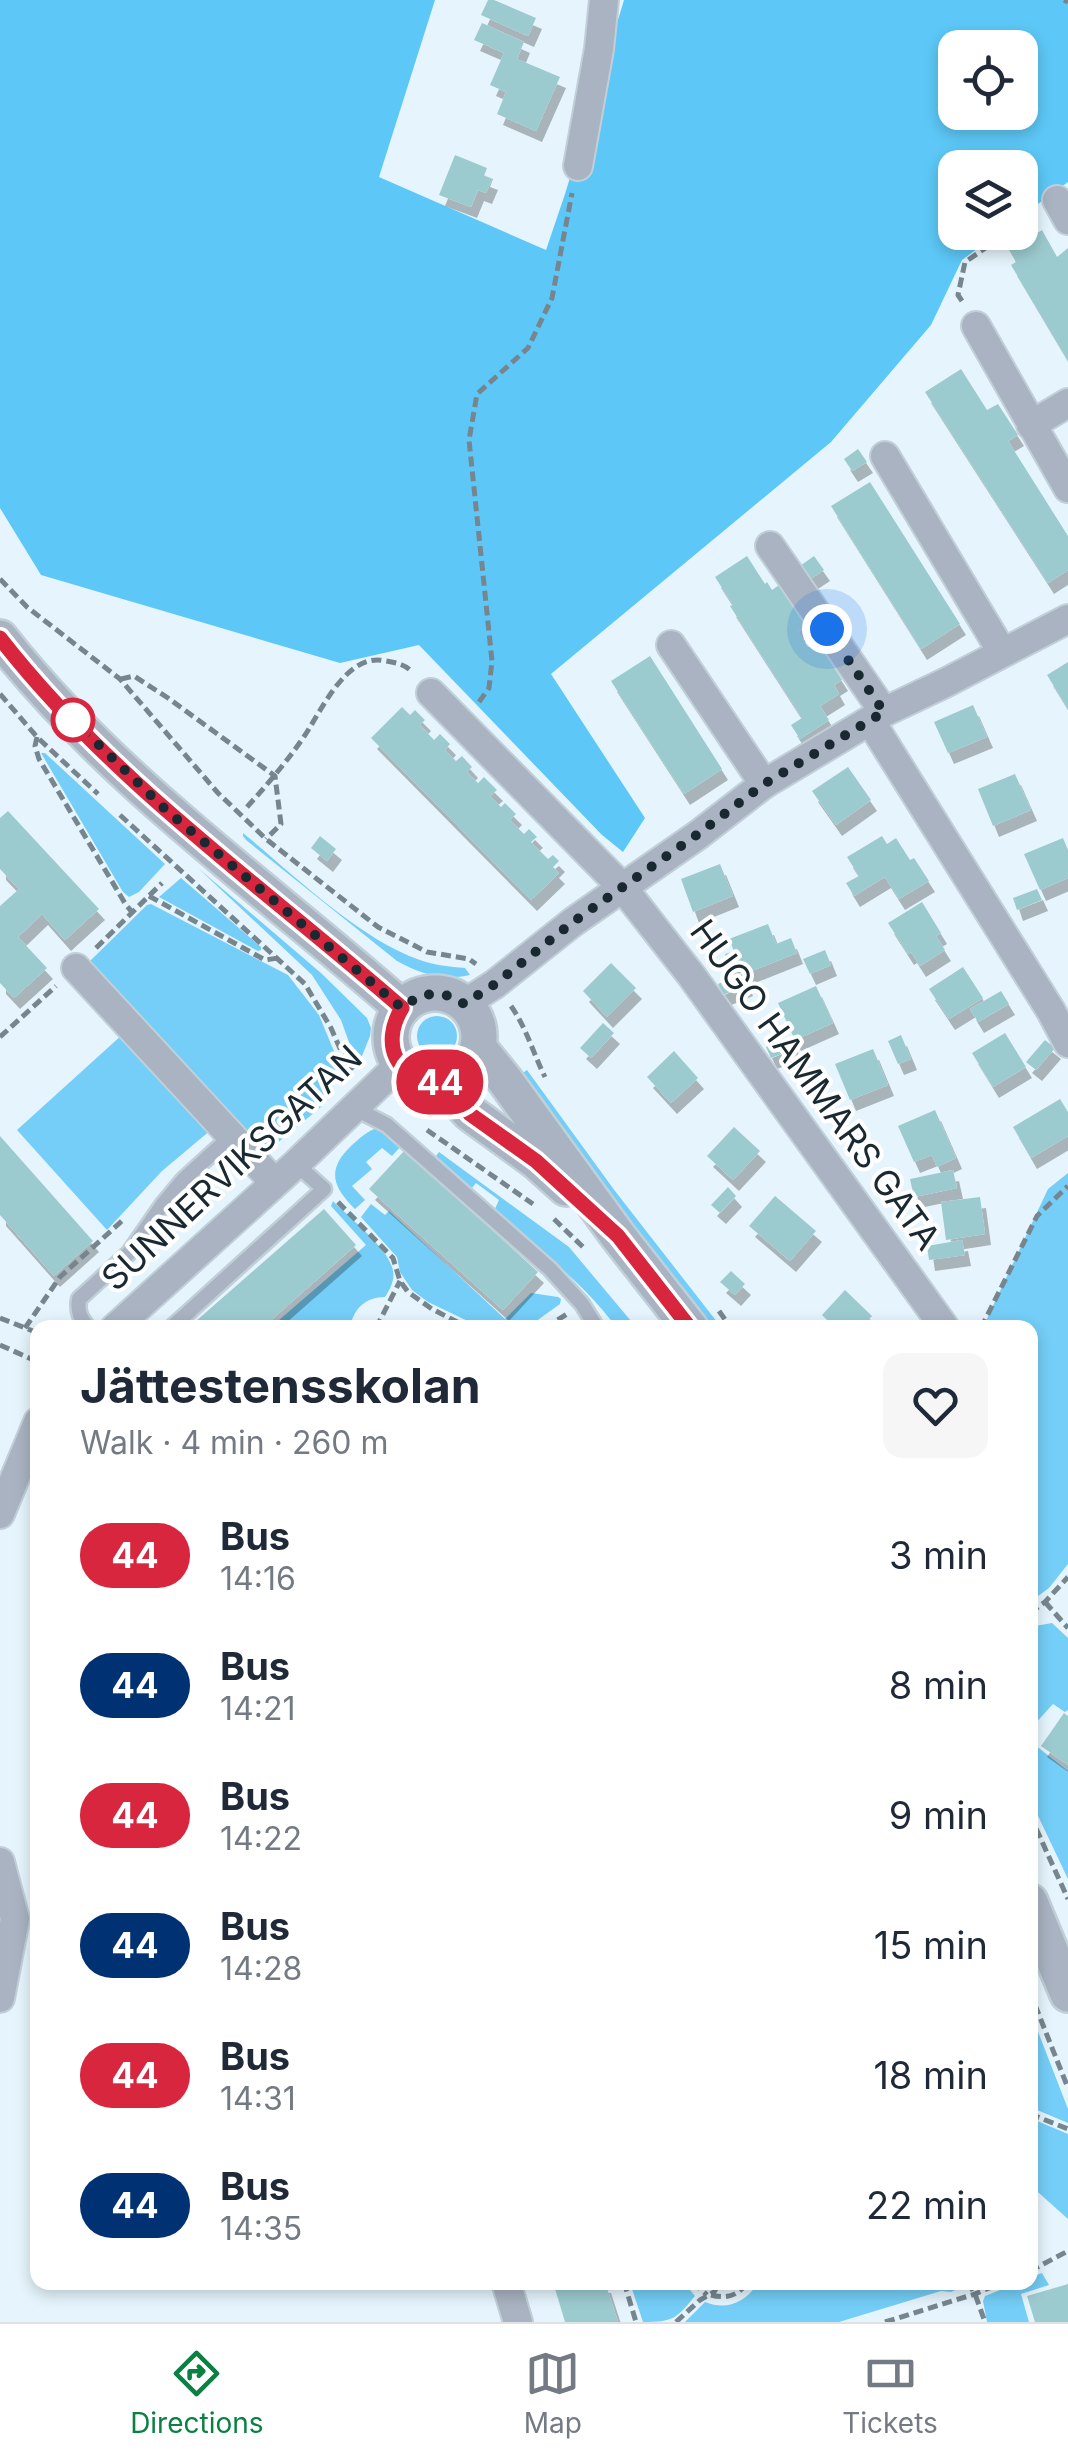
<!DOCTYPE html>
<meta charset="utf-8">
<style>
body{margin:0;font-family:Inter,sans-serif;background:#f6f6f7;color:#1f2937;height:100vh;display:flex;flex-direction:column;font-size:38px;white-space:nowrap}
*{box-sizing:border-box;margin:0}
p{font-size:32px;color:#747a83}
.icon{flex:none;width:55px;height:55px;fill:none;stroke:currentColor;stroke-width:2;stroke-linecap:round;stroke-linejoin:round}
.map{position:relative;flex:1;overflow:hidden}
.details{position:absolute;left:30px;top:1320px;width:1008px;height:970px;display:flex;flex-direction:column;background:#fff;border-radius:20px;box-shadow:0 5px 15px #0003}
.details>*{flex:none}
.badge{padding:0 20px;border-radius:32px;font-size:35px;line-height:65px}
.buttons{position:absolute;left:938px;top:30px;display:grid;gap:20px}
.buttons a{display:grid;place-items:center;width:100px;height:100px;border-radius:20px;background:#fff;box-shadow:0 5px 15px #0003;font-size:50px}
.you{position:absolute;width:50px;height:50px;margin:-25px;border:8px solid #fff;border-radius:50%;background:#1a73e8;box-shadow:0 0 0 15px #1a73e833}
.map>.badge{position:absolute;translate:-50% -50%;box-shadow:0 0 0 5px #fff}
.round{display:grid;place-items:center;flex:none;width:105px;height:105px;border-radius:20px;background:#f6f6f7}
.headline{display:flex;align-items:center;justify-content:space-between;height:170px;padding:0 50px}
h1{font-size:48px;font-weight:700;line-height:75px}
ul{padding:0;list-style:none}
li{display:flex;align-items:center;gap:30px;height:130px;padding:0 50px}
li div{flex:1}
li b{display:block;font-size:38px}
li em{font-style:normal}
li .badge{min-width:110px;font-weight:700;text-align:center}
.tab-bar{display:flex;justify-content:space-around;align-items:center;height:140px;border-top:2px solid #e0e1e3;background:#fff;font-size:28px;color:#747a83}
.tab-bar a{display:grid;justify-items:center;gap:5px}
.tab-bar .current{color:#0b8043}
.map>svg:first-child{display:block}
.green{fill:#74cef7}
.forest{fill:#5dc8f7;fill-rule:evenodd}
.building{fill:#9ccbcf;filter:url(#shadow)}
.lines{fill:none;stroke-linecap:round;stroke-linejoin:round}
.service-casing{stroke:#c1d0d8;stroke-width:19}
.minor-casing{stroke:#c1d0d8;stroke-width:32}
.tertiary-casing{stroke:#c1d0d8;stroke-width:40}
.path{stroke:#77868e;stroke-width:5;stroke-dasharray:10 5;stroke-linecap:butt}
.service{stroke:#a9b3c1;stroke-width:14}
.minor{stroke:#a9b3c1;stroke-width:28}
.tertiary{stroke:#a9b3c1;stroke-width:35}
.line-casing{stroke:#fff;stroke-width:22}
.line{stroke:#d7263d;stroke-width:15}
.walk{stroke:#1a2931;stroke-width:10;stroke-dasharray:0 18}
.stop-dot{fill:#fff;stroke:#d7263d;stroke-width:5}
.labels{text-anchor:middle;stroke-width:8;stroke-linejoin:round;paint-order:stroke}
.street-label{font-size:35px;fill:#1a2931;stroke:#fff}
</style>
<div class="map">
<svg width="1068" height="2322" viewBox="0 0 1068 2322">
<defs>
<filter id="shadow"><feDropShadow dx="6" dy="11" stdDeviation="0" flood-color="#0004"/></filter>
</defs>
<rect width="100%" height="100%" fill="#e6f5fd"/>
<g class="green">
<path d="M 41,753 L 45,753 L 165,864 L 139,892 L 129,897 L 123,892 Z"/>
<path d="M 243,833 C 293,874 359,939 420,960 C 434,965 450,967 465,968 L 470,975 C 442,981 421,974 397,961 L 246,840 L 243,836 Z"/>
<path d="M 198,868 L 321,973 L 367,1018 L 371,1028 L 370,1036 L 360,1061 L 354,1056 L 341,1020 L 312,975 Z"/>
<path d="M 181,878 L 261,947 L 261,950 L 258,951 L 159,897 Z"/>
<path d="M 151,904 L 288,975 L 319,1015 L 336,1056 L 338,1070 L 336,1081 L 321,1107 L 270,1149 L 256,1144 L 90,961 L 147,905 Z"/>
<circle cx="437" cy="1036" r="20"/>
<path d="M 123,1034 L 212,1129 L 162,1171 L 107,1230 L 17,1130 Z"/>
<path d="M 527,1070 L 615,1191 L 721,1327 L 712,1327 L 517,1077 Z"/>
<path d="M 379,1127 L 401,1146 L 392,1156 L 382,1148 L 366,1162 L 372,1169 L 352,1186 L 365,1200 L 355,1209 C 333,1187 326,1170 351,1146 C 360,1138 367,1131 379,1127 Z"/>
<path d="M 439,1152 L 569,1247 L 636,1327 L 616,1327 C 583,1282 536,1247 494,1211 L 499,1200 L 476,1183 L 472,1188 L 436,1156 Z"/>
<path d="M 1068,1173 L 1068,1564 L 1049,1588 L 1030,1602 L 1030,1328 L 983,1327 L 1048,1189 Z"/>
<path d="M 333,1201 C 349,1217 386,1247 392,1267 C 396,1278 391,1288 385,1297 C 365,1297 354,1309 350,1327 L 271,1327 L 366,1245 L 331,1206 Z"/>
<path d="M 371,1204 L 385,1215 L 389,1211 L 505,1319 L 531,1293 L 558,1297 L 561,1299 L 560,1304 L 528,1327 L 483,1327 L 474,1324 L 428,1302 L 412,1290 L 400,1272 L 397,1257 L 361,1217 Z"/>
<path d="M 1052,1623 L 1068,1638 L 1068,1710 L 1065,1712 L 1053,1704 L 1033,1726 L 1035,1745 L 1068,1771 L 1068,1879 L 1030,1799 L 1030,1627 Z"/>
<path d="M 1030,2011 L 1068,2109 L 1068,2123 L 1030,2107 Z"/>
<path d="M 1030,2118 L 1068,2134 L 1068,2219 L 1030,2185 Z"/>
<path d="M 1042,2273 L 1049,2285 L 1021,2294 L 1029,2322 L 987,2322 L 983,2301 L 985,2296 L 1018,2283 L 1030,2282 L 1030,2277 Z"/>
<path d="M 961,2282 L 963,2283 L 962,2287 L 951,2292 L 941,2291 L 839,2322 L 685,2322 L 705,2302 C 727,2311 746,2302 758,2283 Z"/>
<path d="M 630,2283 L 684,2283 L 695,2296 C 676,2319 673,2322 643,2322 Z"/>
</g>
<path class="forest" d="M 0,0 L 435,0 L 379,177 L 546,250 L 565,194 L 624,0 L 1068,0 L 1068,182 L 1020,217 L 1020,168 L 955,168 L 955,232 L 999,233 L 962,260 L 931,325 L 831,442 L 551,674 L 645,818 L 623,852 L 602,835 L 419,645 L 340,663 L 41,575 L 0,508 ZM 955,48 L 1020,48 L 1020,112 L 955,112 Z"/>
<g class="building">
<path d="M 488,0 L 494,0 L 536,18 L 528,36 L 481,15 Z"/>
<path d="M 482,23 L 524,42 L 517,59 L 560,77 L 536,131 L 497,114 L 506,92 L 490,85 L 504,53 L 474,40 Z"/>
<path d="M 455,155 L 487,168 L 484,176 L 492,179 L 486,193 L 478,190 L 471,207 L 439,195 Z"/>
<path d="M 1042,230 L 1057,257 L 1068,248 L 1068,361 L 1011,265 L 1016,262 L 1009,250 Z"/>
<path d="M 961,369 L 987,410 L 998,404 L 1018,435 L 1008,441 L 1068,536 L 1068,570 L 1048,583 L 925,392 Z"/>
<path d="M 858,449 L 867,462 L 852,471 L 844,459 Z"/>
<path d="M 870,482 L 960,624 L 921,649 L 831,506 Z"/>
<path d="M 747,556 L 765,584 L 767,582 L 772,590 L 779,585 L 806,627 L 798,632 L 808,647 L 817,641 L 842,680 L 834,685 L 839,694 L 820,706 L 829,720 L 800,739 L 791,725 L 802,718 L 730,606 L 733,605 L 715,577 Z"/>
<path d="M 814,556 L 824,570 L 809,580 L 800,566 Z"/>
<path d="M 650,656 L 722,769 L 684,794 L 611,681 Z"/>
<path d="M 1068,662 L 1068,709 L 1047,675 Z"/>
<path d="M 973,705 L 987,737 L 948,753 L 934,722 Z"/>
<path d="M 402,707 L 410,715 L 415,710 L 425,720 L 420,725 L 434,740 L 440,734 L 450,744 L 445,750 L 456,761 L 462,756 L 472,767 L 467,772 L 478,783 L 484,777 L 497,790 L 490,796 L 501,807 L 505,803 L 516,814 L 510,820 L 524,834 L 529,829 L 537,837 L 531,842 L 548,859 L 553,855 L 559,861 L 553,867 L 559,873 L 531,900 L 371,738 Z"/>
<path d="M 848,767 L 871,800 L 836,825 L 812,791 Z"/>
<path d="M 1015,774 L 1031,810 L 993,826 L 978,789 Z"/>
<path d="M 8,811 L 99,909 L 65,940 L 42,914 L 18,937 L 47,968 L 14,998 L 0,983 L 0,906 L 19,889 L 0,869 L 0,818 Z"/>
<path d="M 320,836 L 336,849 L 327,861 L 311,848 Z"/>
<path d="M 882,836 L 887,844 L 896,838 L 910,860 L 914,858 L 929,881 L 899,899 L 885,877 L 854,896 L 846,883 L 859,876 L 847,857 Z"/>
<path d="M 1063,838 L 1068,850 L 1068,878 L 1040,890 L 1024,854 Z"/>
<path d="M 720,864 L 733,896 L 693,912 L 681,879 Z"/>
<path d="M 1037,889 L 1042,900 L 1017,910 L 1013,898 Z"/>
<path d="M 922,902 L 941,933 L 936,936 L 945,950 L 920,966 L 911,952 L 908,954 L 888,923 Z"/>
<path d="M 768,924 L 776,944 L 791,938 L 797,953 L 744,974 L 738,961 L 729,964 L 725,954 L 734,951 L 729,939 Z"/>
<path d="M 825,950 L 831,965 L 810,974 L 803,959 Z"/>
<path d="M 611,963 L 636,988 L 607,1017 L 583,991 Z"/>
<path d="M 963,967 L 983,998 L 949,1019 L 929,989 Z"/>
<path d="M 742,974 L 747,985 L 723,995 L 718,984 Z"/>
<path d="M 816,986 L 833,1023 L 795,1040 L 778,1003 Z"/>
<path d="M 1001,991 L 1009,1004 L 978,1022 L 970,1009 Z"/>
<path d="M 603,1023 L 614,1033 L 591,1058 L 580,1048 Z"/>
<path d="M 1005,1033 L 1026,1067 L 993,1087 L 972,1053 Z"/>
<path d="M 901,1035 L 911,1059 L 898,1064 L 888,1041 Z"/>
<path d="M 790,1037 L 795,1049 L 771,1058 L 766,1047 Z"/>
<path d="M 1045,1040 L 1055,1048 L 1036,1070 L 1026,1062 Z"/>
<path d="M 873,1049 L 888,1085 L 850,1100 L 835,1064 Z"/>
<path d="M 674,1051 L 698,1078 L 671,1103 L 647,1077 Z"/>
<path d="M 1060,1099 L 1068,1112 L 1068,1136 L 1031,1158 L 1013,1127 Z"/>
<path d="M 935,1110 L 956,1158 L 937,1167 L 932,1155 L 914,1162 L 898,1126 Z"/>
<path d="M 734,1127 L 760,1151 L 733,1180 L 707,1156 Z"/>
<path d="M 0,1136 L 93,1241 L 54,1276 L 0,1215 Z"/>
<path d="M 405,1150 L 538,1272 L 503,1310 L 369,1189 Z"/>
<path d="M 953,1170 L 957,1188 L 914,1197 L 910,1179 Z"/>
<path d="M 728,1187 L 736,1196 L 720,1213 L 711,1205 Z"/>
<path d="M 775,1196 L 816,1231 L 790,1261 L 749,1226 Z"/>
<path d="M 980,1197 L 985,1234 L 946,1240 L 941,1202 Z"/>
<path d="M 324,1209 L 356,1245 L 262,1328 L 188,1328 Z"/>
<path d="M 962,1240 L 965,1255 L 929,1260 L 927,1246 Z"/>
<path d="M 731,1271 L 745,1284 L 735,1295 L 720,1282 Z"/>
<path d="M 845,1290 L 872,1316 L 861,1328 L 835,1328 L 822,1315 Z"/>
<path d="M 1064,1713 L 1068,1716 L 1068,1765 L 1041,1746 Z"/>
<path d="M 553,2282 L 605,2282 L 618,2322 L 565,2322 Z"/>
<path d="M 1068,2284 L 1068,2322 L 1035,2322 L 1027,2296 Z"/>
</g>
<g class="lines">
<g class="service-casing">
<g id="service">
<path d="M 354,1108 L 387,1125 L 550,1269 L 582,1304 L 597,1328"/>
<path d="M 89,1328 C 80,1319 77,1311 79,1299 L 129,1253 L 163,1204 L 183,1180 L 230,1137"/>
<path d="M 171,1328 L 324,1189 L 296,1164"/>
</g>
</g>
<g class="minor-casing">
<g id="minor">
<path d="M 578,166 L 599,49 L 604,0"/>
<path d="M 1057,200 L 1068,220"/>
<path d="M 976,326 L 1068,488"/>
<path d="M 1031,425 L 1068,403"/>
<path d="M 885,456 L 1002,652"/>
<path d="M 770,546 L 884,712"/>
<path d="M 671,645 L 764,784"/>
<path d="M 431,693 L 623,888 L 691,975 L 945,1328"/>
<path d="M 871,722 L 1051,1011 L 1068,1043"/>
<path d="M 76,968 L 274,1182"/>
<path d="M 464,1004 L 495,984 L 573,922 L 698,835 L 764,784 L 884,712 L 945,683 L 1068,619"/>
<path d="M 115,1328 L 296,1164 L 400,1064"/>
<path d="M 0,1514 L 38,1422"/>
<path d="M 0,1862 L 15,1919 L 0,1998"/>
<path d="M 506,2282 L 518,2322"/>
</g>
</g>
<g class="tertiary-casing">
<g id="tertiary">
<path d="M 0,638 C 113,782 265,887 402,1008"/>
<circle cx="435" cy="1037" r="44"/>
<path d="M 478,1047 L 504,1079 L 618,1236 L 690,1328"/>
<path d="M 440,1081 L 470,1113 L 536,1161 L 566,1188"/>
<path d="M 1030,1902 L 1068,1994"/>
</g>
</g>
<g class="path">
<path d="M 1064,0 L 1068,2"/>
<path d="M 1020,225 L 1034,215"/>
<path d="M 962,301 L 958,295 L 965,262 L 1009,232"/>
<path d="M 0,579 L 27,607 L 120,679 L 218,793 L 266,839 L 378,927 L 427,952 L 469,959 L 476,964"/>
<path d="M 121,679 L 134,676 L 168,698 L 275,776 L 281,824 L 266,839"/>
<path d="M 0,694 L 37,737 L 98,794"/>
<path d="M 479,702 L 489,688 L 492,661 L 469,440 L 477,394 L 528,348 L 552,298 L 572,193"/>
<path d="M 37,737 L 35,746 L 39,759 L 126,905 L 132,912"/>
<path d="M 247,807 C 266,786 284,765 301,741 C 320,715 345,651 386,661 C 397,663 405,664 413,673"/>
<path d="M 120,815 L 305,984 L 331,1028 L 345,1060 L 353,1070"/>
<path d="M 149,896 L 265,960 L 278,958"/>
<path d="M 96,948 L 162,883"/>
<path d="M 511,1006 C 527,1029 533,1053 545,1077"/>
<path d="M 0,1037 L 56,986"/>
<path d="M 427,1130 L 533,1204"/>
<path d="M 338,1202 L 393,1258 L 400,1281 L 408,1292 L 432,1309 L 469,1328"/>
<path d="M 554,1219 L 585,1249"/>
<path d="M 719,1311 L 731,1328"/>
<path d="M 0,1318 L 38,1333"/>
<path d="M 25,1328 L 60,1277 L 123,1220"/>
<path d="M 376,1328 L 400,1281"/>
<path d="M 545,1328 L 567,1314"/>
<path d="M 981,1328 L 1037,1216 L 1068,1186"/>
<path d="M 0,1345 L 38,1362"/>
<path d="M 1045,1602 L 1068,1628"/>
<path d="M 1030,1613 L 1045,1602 L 1068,1577"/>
<path d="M 1030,1815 L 1068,1899"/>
<path d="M 1035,2005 L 1068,2088"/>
<path d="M 1030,2114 L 1068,2129"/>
<path d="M 1030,2271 L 1068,2251"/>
<path d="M 624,2282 L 636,2322"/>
<path d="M 693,2282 L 707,2295"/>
<path d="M 968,2282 L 975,2294 L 985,2322"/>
<path d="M 711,2295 C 726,2299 739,2296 747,2282"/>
<path d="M 676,2322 L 700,2300 L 714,2292 L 720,2282"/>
<path d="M 885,2322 L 975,2294 L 1003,2282"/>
</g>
<use href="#service" class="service"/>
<use href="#minor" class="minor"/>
<use href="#tertiary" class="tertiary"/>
</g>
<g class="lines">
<g class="line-casing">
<path id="line" d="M 0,638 C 112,782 265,888 402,1008 C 380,1044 396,1081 440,1081 L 470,1114 L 536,1161 L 618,1236 L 690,1328"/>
</g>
<use href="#line" class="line"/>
<path class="walk" d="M 73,720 L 166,810 L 402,1008 C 422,991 443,989 464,1004 L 495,984 L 573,922 L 698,834 L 764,784 L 884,712 L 827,629"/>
</g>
<circle class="stop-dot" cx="73" cy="720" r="20"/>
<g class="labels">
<g class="street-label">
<text transform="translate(815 1085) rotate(54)" y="12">HUGO HAMMARS GATA</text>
<text transform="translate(232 1168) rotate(-43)" y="12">SUNNERVIKSGATAN</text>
</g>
</g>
</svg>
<div class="buttons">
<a><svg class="icon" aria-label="locate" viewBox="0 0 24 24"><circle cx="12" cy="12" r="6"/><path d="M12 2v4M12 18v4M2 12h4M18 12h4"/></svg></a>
<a><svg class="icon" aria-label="layers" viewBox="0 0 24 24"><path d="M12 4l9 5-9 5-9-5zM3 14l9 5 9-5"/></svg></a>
</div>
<div class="you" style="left:827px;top:629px"></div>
<b class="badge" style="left:440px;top:1082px;background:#d7263d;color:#fff">44</b>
<section class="details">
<div class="headline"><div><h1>Jättestensskolan</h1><p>Walk · 4 min · 260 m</p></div><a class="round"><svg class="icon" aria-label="heart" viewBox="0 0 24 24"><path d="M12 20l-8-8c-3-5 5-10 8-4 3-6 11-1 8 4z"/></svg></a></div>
<ul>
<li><span class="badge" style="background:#d7263d;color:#fff">44</span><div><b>Bus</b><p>14:16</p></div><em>3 min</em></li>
<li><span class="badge" style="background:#003273;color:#fff">44</span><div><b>Bus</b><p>14:21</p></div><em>8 min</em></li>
<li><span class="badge" style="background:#d7263d;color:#fff">44</span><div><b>Bus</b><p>14:22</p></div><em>9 min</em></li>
<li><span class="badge" style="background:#003273;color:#fff">44</span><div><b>Bus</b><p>14:28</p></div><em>15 min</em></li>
<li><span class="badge" style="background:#d7263d;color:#fff">44</span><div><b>Bus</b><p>14:31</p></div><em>18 min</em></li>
<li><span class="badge" style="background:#003273;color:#fff">44</span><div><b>Bus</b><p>14:35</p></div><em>22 min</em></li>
</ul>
</section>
</div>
<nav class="tab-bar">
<a class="current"><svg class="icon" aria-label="directions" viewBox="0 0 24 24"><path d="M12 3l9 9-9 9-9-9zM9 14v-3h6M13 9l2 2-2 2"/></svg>Directions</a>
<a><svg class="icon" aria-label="map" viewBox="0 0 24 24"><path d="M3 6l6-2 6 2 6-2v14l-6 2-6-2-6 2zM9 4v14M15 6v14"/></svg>Map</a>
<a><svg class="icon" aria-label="tickets" viewBox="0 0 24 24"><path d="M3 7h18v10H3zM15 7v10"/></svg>Tickets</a>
</nav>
